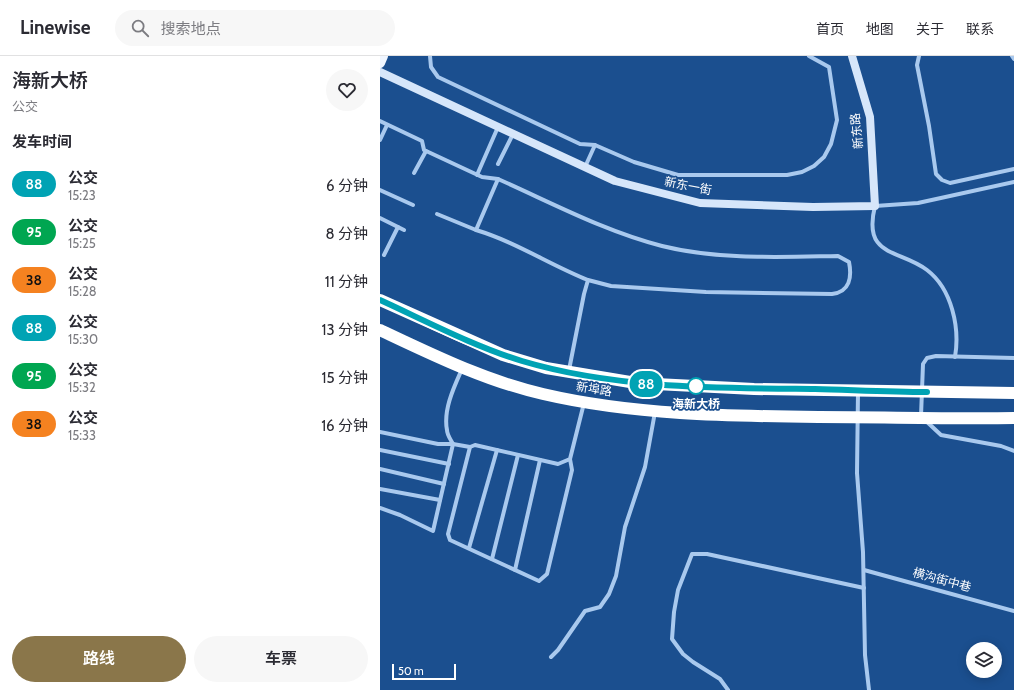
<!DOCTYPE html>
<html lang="zh">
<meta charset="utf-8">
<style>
body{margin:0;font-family:Cabin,"Noto Sans SC",sans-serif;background:#f7f7f7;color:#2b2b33;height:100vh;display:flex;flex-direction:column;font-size:15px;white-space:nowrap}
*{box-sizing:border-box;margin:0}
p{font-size:13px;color:#7c7c81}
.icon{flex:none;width:22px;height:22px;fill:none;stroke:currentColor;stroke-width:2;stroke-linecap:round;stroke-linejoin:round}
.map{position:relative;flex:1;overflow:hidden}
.sheet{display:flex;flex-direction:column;background:#fff;width:380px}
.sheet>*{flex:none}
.badge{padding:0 8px;border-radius:13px;font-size:14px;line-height:26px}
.buttons{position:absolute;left:586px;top:586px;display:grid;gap:8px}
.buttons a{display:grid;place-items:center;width:36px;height:36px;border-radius:50%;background:#fff;box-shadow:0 2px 10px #0003;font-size:20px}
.scale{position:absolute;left:12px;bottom:10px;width:64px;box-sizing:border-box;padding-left:4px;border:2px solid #fff;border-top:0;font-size:11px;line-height:14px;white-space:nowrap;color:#fff;-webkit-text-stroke:3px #1b4f8f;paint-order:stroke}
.map>.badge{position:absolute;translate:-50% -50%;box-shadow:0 0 0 2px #fff}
h2{padding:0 12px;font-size:15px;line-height:36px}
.round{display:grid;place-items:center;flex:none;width:42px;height:42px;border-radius:21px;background:#f7f7f7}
.overview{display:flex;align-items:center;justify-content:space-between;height:68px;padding:0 12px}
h1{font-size:19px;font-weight:600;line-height:30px}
.cta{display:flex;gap:8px;margin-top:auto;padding:8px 12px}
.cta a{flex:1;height:46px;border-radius:24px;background:#8a764a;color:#fff;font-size:16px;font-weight:600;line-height:46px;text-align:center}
.cta a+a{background:#f7f7f7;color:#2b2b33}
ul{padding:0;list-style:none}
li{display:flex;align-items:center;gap:12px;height:48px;padding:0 12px}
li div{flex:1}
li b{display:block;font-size:15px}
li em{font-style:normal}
li .badge{min-width:44px;font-weight:700;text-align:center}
header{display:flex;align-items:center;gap:24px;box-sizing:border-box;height:56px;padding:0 20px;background:#fff;border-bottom:1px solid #e1e1e2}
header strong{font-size:19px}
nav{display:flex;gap:22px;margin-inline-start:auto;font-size:14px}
.search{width:280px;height:36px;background:#f7f7f7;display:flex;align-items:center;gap:10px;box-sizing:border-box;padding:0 14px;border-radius:22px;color:#7c7c81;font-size:15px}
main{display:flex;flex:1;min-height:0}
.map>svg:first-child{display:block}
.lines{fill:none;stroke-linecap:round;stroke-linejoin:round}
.street{stroke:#a9c9ee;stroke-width:4}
.secondary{stroke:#d6e6fa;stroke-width:8}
.primary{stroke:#f0f6ff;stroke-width:10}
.highway{stroke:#fff;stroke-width:12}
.line-casing{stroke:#fff;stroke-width:9}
.line{stroke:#00a3b4;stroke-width:6}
.stop-dot{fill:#fff;stroke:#00a3b4;stroke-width:2}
.labels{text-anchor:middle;stroke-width:3.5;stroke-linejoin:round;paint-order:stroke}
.street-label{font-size:12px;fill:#fff;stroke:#1b4f8f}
.stop-label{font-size:12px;font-weight:bold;fill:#fff;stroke:#1b4f8f}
</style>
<header>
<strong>Linewise</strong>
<div class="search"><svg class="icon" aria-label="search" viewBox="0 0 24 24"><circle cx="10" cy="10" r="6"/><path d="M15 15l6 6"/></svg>搜索地点</div>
<nav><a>首页</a><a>地图</a><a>关于</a><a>联系</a></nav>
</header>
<main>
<section class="sheet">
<div class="overview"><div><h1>海新大桥</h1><p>公交</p></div><a class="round"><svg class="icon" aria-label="heart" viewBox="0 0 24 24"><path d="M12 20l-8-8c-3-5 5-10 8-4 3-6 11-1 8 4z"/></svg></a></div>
<h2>发车时间</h2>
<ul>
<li><span class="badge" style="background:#00a3b4;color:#fff">88</span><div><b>公交</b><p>15:23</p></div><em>6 分钟</em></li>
<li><span class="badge" style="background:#00a651;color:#fff">95</span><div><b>公交</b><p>15:25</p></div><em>8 分钟</em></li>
<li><span class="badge" style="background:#f58220;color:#111">38</span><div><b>公交</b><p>15:28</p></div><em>11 分钟</em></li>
<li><span class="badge" style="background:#00a3b4;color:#fff">88</span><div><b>公交</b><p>15:30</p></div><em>13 分钟</em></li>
<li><span class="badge" style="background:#00a651;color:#fff">95</span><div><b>公交</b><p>15:32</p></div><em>15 分钟</em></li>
<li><span class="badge" style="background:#f58220;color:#111">38</span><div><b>公交</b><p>15:33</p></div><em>16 分钟</em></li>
</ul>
<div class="cta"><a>路线</a><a>车票</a></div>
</section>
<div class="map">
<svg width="634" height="634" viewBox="0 0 634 634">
<rect width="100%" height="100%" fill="#1b4f8f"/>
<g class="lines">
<g class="street">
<path d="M 50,0 L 51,11 L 58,21 L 200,88 L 215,89 L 254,106 L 298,119 L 407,119 L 422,116 L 434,110 L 444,101 L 451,88 L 457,64 L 449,11 L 429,0"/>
<path d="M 539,0 L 537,9 L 549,70 L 556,118 L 562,124 L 570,127 L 634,113"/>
<path d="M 632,0 L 634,3"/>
<path d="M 0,65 L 42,85 L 44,94 L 102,121 L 118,123"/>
<path d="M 0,84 L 7,69"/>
<path d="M 118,108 L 133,78"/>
<path d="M 205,111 L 215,89"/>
<path d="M 34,117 L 46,95"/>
<path d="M 97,119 L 118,71"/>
<path d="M 0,134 L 33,149"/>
<path d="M 57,158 L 96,174"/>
<path d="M 0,162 L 24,174"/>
<path d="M 4,199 L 18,171"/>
<path d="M 575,301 C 580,272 572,233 547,214 C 520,193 482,202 495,150 L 538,147 L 634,126"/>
<path d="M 189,314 L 204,238 L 208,224 L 231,230 L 326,236 L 452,238 C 470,236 472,221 469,206 L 458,200 C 400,201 339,204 282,190 C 224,175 172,147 118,123 L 96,174 C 136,186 170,209 208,224"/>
<path d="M 478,336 L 477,417 L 483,496 L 485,599 L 489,634"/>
<path d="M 541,360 L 543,308 L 547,302 L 556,300 L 634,302"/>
<path d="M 546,365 L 561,379 L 621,390 L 634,395"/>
<path d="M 0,376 L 58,388 L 73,388 L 90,391"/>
<path d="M 0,394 L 69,408"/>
<path d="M 190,403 L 178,408 L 95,389 L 90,391 L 68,478 L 70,484 L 159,525 L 167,518 L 192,414 L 190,403 L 204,347"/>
<path d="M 0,413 L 64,428"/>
<path d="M 0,433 L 60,444"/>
<path d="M 0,452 L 20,459 L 53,475 L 73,388 C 71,384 67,379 67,374 C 63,354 74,331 82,313"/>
<path d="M 89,492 L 117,394"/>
<path d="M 112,503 L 138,399"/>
<path d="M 135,514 L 160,404"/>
<path d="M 484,514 L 634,555"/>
<path d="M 171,601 L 178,594 L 205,555 L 220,551 L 229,538 L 236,520 L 245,471 L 265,411 L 275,356"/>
<path d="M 348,634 L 340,623 L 313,606 L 303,598 L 292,583 L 294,556 L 298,534 L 312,498 L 327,498 L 484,532"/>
</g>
<path class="secondary" d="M 0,16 L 235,125 L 320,147 L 433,151 L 495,150 L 490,61 L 472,0"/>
<path class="primary" d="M 0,7 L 3,0"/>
<g class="highway">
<path d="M 0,244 L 123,299 L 166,312 L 256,327 L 374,333 L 634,337"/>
<path d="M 0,274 C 53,299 106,325 163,338 C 253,359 347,360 439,361 C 504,361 569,363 634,362"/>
</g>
</g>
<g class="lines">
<g class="line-casing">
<path id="line" d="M 0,244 C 46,265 93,290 142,305 C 236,333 338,332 435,333 C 473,334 510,336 547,336"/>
</g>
<use href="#line" class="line"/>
</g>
<circle class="stop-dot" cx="316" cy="330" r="8"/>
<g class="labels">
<g class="street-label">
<text transform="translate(477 75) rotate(-96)" y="4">新东路</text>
<text transform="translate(308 130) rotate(11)" y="4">新东一街</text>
<text transform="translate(214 333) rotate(9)" y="4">新埠路</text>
<text transform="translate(562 524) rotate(15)" y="4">横沟街中巷</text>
</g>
<g class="stop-label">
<text x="316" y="352">海新大桥</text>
</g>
</g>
</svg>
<div class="buttons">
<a><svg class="icon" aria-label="layers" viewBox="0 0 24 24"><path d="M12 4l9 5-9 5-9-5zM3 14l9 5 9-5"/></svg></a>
</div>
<div class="scale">50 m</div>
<b class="badge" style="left:266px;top:328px;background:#00a3b4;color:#fff">88</b>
</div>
</main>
